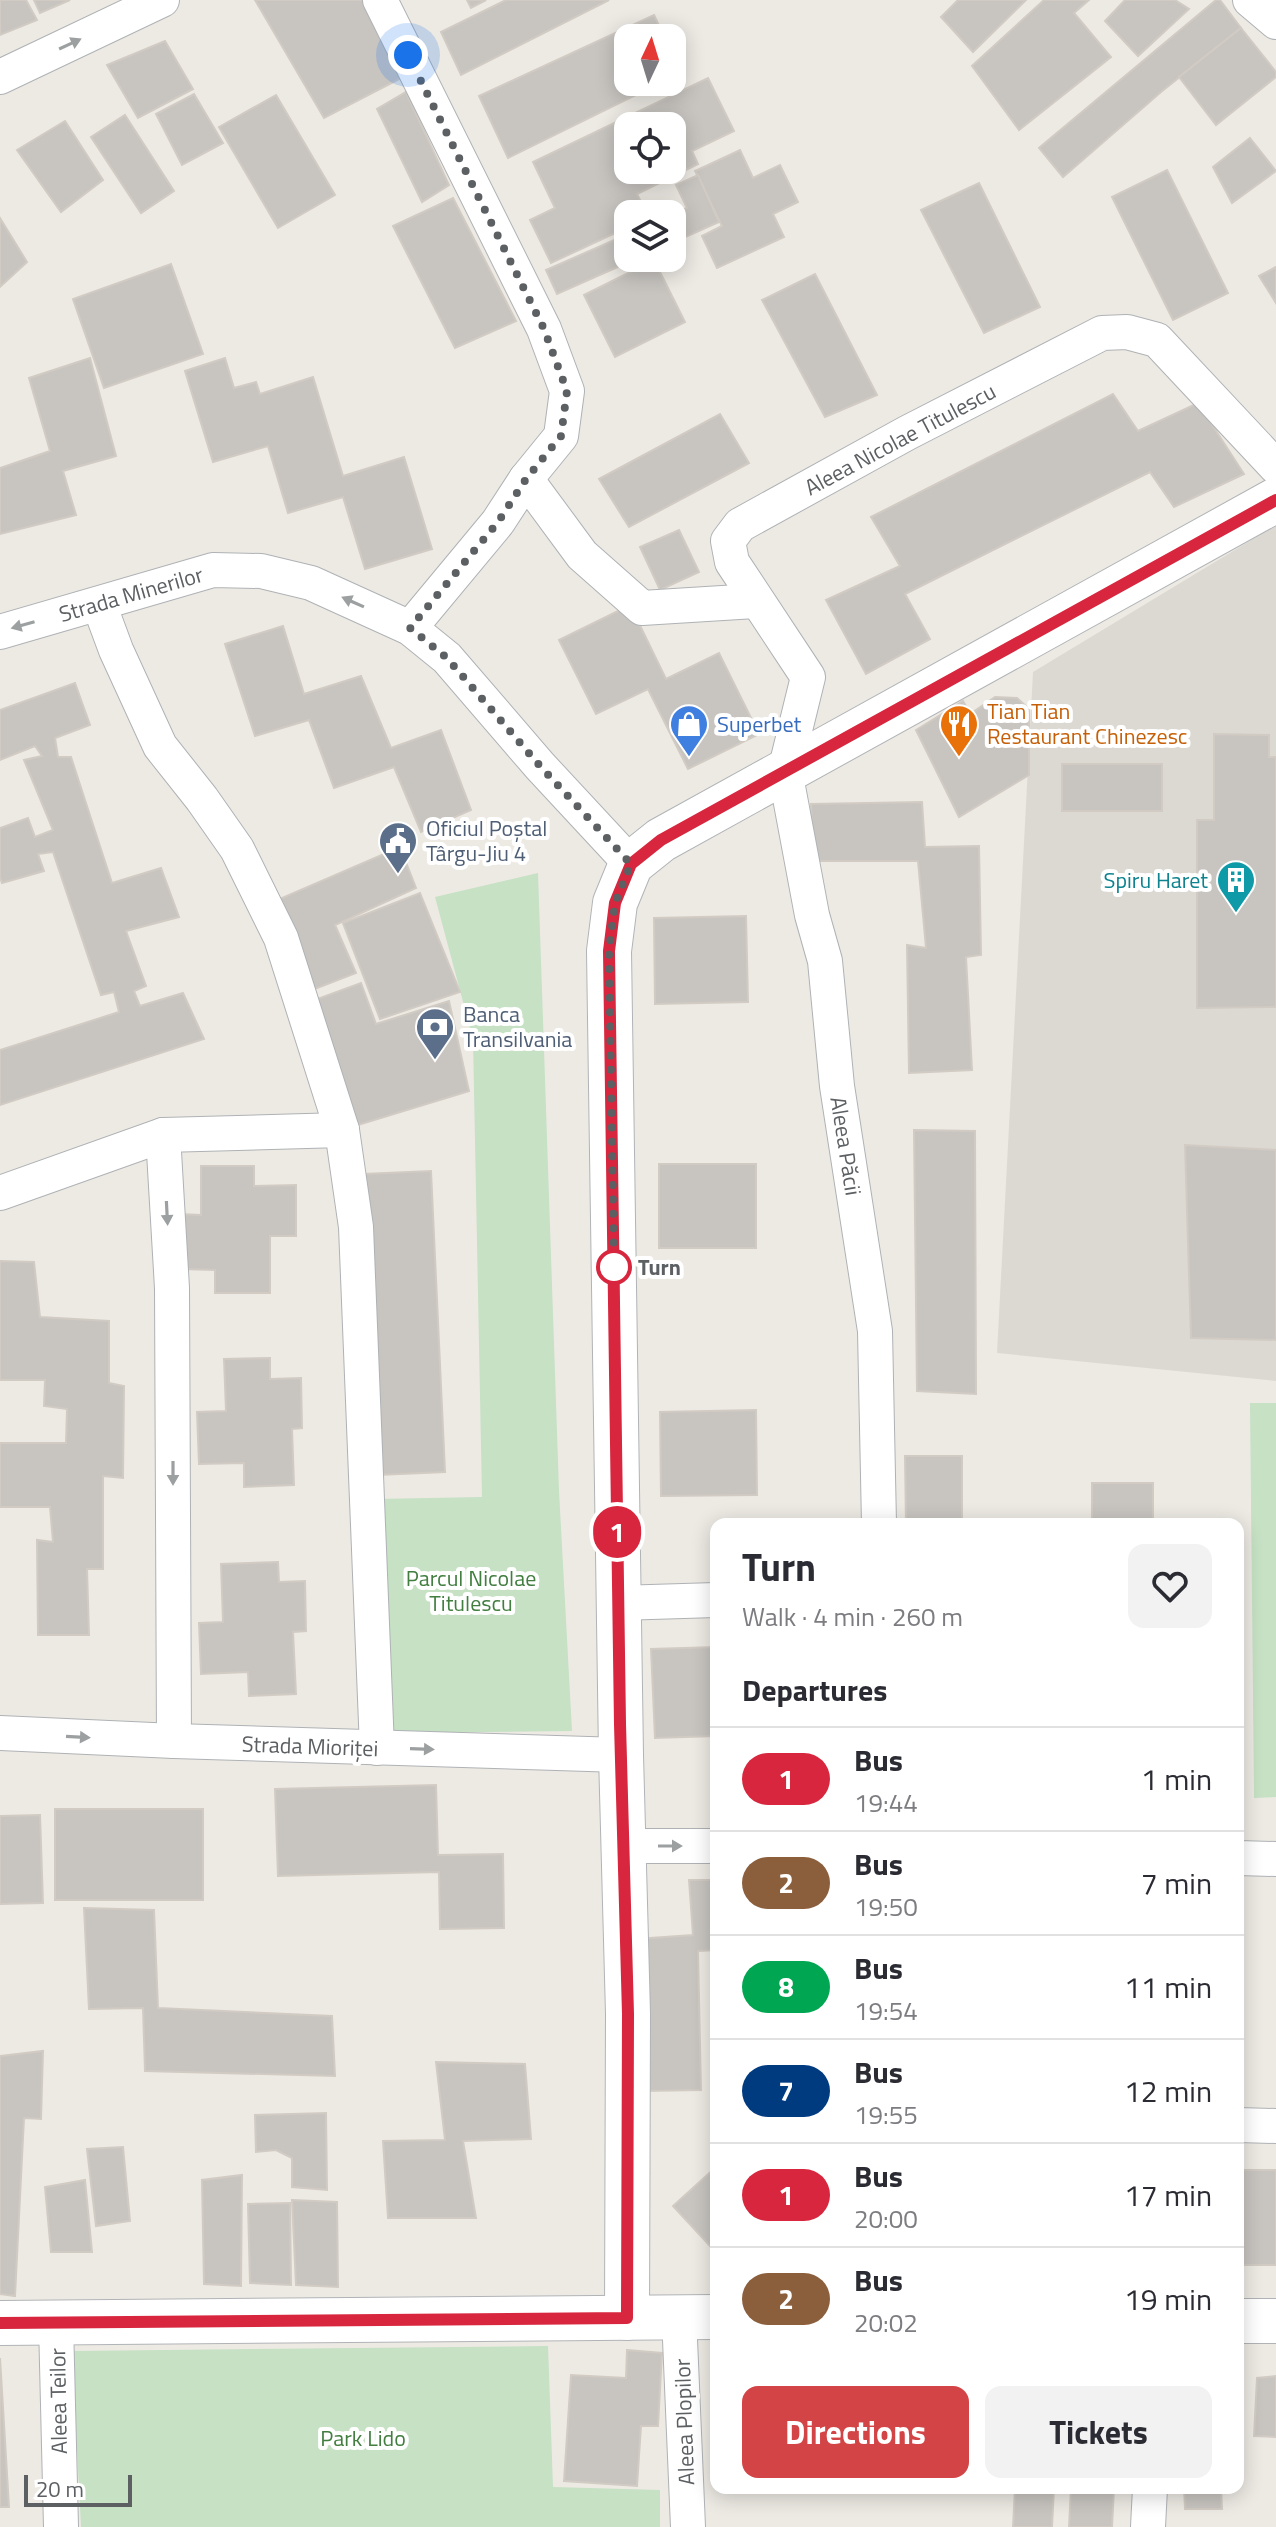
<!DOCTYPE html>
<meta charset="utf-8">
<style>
body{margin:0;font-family:"Titillium Web",sans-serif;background:#f2f2f3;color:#2b2b33;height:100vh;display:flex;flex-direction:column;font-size:30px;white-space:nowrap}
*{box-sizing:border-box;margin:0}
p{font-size:26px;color:#7c7c81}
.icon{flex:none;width:44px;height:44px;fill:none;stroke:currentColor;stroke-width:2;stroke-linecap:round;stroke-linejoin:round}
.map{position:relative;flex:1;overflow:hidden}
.panel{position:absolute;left:710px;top:1518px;width:534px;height:976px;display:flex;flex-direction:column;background:#fff;border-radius:16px;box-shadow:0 4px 20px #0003}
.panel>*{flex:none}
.badge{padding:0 16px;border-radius:26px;font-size:28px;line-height:52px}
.needle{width:52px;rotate:4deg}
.controls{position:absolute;left:614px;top:24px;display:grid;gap:16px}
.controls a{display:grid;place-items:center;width:72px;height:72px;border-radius:16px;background:#fff;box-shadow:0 4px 20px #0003;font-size:40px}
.scale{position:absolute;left:24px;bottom:20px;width:108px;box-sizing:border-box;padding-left:8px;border:4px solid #5c6063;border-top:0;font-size:22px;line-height:28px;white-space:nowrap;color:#5c6063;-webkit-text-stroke:6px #fff;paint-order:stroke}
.you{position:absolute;width:40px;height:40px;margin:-20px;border:6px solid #fff;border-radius:50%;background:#1a73e8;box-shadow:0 0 0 12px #1a73e833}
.map>.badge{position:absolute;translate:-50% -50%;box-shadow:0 0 0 4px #fff}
h2{padding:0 32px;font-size:30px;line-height:72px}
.round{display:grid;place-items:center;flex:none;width:84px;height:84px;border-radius:16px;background:#f2f2f3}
.summary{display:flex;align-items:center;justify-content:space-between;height:136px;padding:0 32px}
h1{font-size:38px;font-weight:700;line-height:60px}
.cta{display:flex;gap:16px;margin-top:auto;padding:16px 32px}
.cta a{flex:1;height:92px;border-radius:16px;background:#d34446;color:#fff;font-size:32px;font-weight:700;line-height:92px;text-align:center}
.cta a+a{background:#f2f2f3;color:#2b2b33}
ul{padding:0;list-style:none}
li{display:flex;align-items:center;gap:24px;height:104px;padding:0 32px;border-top:2px solid #e1e1e2}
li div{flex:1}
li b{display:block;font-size:30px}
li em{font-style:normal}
li .badge{min-width:88px;font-weight:700;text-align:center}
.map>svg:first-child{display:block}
.education{fill:#dcd9d3}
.green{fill:#c6e1c4}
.building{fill:#c8c5c1;stroke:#d1cbc3;stroke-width:2;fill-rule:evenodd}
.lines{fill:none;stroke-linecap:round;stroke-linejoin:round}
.minor-casing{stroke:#afb2b5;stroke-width:36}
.secondary-casing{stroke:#b1b4b7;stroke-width:46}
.minor{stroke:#fff;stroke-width:34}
.secondary{stroke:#fff;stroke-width:44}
.oneway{fill:#9da0a1}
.line-casing{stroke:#fff;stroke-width:18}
.line{stroke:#d7263d;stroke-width:12}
.walk{stroke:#5c6063;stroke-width:8;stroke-dasharray:0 14.4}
.stop-dot{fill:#fff;stroke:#d7263d;stroke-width:4}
.labels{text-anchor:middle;stroke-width:8;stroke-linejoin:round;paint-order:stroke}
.street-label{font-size:22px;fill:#5c6063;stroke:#fff}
.food-label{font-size:22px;fill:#c56008;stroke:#fff;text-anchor:start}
.shop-label{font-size:22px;fill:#366cbe;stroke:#fff;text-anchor:start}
.service-label{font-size:22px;fill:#4e5e75;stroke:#fff;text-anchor:start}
.culture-label{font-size:22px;fill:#0d838f;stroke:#fff;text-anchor:end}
.stop-label{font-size:22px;font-weight:bold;fill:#5c6063;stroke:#fff;text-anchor:start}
.park-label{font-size:22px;fill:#427e40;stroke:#fff}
</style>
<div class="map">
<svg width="1276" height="2527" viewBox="0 0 1276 2527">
<rect width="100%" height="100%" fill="#edeae4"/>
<path class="education" d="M 1276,525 L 1276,1381 L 997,1353 L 1033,672 Z"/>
<g class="green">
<path d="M 538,873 L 559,1491 L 572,1731 L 385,1733 L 375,1499 L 482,1497 L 473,1039 L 435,897 Z"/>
<path d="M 1250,1403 L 1276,1403 L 1276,1797 L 1254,1798 Z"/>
<path d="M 548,2346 L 553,2487 L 660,2490 L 660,2527 L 81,2527 L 72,2351 Z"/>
</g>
<g class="building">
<path d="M 0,0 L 26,0 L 37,20 L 0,35 Z"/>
<path d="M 34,0 L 70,0 L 40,13 Z"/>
<path d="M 255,0 L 367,0 L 407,75 L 324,118 Z"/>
<path d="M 467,0 L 486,0 L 471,8 Z"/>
<path d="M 506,0 L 609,0 L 461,75 L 441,32 Z"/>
<path d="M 958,0 L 1026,0 L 973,52 L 941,17 Z"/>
<path d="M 1044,0 L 1089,0 L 1074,13 L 1111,57 L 1019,130 L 972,66 Z"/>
<path d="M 1125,0 L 1175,0 L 1189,9 L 1138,56 L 1105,21 Z"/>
<path d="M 1216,0 L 1220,0 L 1241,28 L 1161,92 L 1063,177 L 1039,148 Z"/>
<path d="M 654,15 L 665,38 L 628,38 L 628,82 L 662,82 L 508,158 L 479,96 Z"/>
<path d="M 1241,28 L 1276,72 L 1276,77 L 1216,125 L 1179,77 Z"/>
<path d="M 165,41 L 193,89 L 138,118 L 107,65 Z"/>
<path d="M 672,53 L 681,72 L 672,77 Z"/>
<path d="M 708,78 L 734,131 L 692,151 L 698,164 L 637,194 L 647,214 L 628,214 L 628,227 L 551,263 L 530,220 L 555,208 L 533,162 ZM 628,126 L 672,126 L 672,170 L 628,170 Z"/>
<path d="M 406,92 L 449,185 L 422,202 L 377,109 Z"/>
<path d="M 194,94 L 223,143 L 182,165 L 156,114 Z"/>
<path d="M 276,95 L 335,195 L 278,228 L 219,127 Z"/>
<path d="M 125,115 L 174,191 L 141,213 L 91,137 Z"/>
<path d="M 65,121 L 103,180 L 61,212 L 17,150 Z"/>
<path d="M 1250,138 L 1276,171 L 1232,203 L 1213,167 Z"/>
<path d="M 740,150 L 753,178 L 780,165 L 798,202 L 773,214 L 784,237 L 717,268 L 702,236 L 722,226 L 695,171 Z"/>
<path d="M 1167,170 L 1228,293 L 1173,320 L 1112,197 Z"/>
<path d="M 698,175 L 719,222 L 672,243 L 672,214 L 687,208 L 676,185 Z"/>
<path d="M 979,183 L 1040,307 L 984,333 L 921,210 Z"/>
<path d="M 453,198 L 516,321 L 455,348 L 393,226 Z"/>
<path d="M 0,218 L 27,262 L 0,287 Z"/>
<path d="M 628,234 L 628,258 L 638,258 L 557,294 L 546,270 Z"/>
<path d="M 654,260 L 685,322 L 615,357 L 584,295 Z"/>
<path d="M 171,264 L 203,354 L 104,388 L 73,299 Z"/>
<path d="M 1276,267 L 1276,303 L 1259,276 Z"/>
<path d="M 815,274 L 877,395 L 825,417 L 762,300 Z"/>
<path d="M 90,358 L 116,456 L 63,471 L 76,515 L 0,534 L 0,468 L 50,451 L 29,378 Z"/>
<path d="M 225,358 L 234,388 L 256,382 L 260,394 L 313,377 L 343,476 L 404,457 L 432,549 L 365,569 L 343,497 L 288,513 L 268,446 L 213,462 L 185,371 Z"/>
<path d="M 1113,394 L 1138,431 L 1198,403 L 1244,474 L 1174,507 L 1150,472 L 905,594 L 930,639 L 866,674 L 826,600 L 900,566 L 871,517 Z"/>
<path d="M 720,414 L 749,463 L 629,527 L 599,479 Z"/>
<path d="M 679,530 L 699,572 L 660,590 L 640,547 Z"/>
<path d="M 630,605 L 666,679 L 719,653 L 759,734 L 688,769 L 648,689 L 596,714 L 559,640 Z"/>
<path d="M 283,626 L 304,694 L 361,676 L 391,748 L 441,730 L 471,810 L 421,832 L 394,767 L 334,788 L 309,720 L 255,736 L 225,644 Z"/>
<path d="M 75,683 L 90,725 L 55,738 L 58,757 L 71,757 L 112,883 L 161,868 L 179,917 L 126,931 L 146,986 L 134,991 L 140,1006 L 183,993 L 204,1039 L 0,1105 L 0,1050 L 119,1012 L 114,992 L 101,995 L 53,852 L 38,854 L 44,871 L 2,883 L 0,877 L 0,828 L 28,818 L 35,837 L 53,830 L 24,760 L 42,756 L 35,746 L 0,760 L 0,710 Z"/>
<path d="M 995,697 L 1017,698 L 1029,709 L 1029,775 L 959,817 L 916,730 L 963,701 L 970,714 Z"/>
<path d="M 1214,734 L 1269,735 L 1269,757 L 1276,757 L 1276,1007 L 1197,1008 L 1197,820 L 1214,820 Z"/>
<rect x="1062" y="764" width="100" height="47"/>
<path d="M 922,802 L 925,847 L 979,846 L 981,955 L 966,957 L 972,1070 L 909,1073 L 907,945 L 926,948 L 918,861 L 813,861 L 811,804 Z"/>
<path d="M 400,847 L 416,888 L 335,925 L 356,973 L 307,992 L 275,901 Z"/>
<path d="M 420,893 L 460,992 L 380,1019 L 343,923 Z"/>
<path d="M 746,916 L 748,1002 L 655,1004 L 654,918 Z"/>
<path d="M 361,983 L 376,1024 L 449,1001 L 469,1091 L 348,1128 L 309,1002 Z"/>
<path d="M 914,1130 L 975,1131 L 976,1394 L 917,1391 Z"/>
<path d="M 1185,1145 L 1276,1150 L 1276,1340 L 1191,1338 Z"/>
<rect x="659" y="1164" width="97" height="84"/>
<path d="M 201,1166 L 254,1166 L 254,1186 L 296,1185 L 296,1236 L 270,1236 L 270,1293 L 215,1293 L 215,1270 L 181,1269 L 180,1214 L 201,1215 Z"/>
<path d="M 431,1171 L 445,1472 L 378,1475 L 364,1174 Z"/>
<path d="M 0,1261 L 34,1262 L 40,1317 L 109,1321 L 109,1383 L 124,1386 L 123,1478 L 103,1476 L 103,1569 L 87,1569 L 89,1635 L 38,1635 L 37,1540 L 53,1542 L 50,1507 L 0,1507 L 0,1443 L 66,1443 L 67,1409 L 44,1406 L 45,1380 L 0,1380 Z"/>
<path d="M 270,1358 L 270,1379 L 301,1378 L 302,1428 L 292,1429 L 294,1485 L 244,1487 L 244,1463 L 199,1464 L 197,1412 L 226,1411 L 224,1359 Z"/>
<path d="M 756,1410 L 757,1495 L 661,1496 L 660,1412 Z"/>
<path d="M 905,1456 L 962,1456 L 962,1524 L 906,1524 Z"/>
<rect x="1092" y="1483" width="61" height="41"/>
<path d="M 278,1562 L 279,1582 L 305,1581 L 306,1631 L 293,1632 L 296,1694 L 249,1696 L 248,1672 L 201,1674 L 199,1623 L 223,1622 L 221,1564 Z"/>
<path d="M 716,1647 L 716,1736 L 655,1738 L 651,1649 Z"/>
<path d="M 436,1785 L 438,1855 L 503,1854 L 504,1928 L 440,1929 L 439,1872 L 278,1876 L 275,1789 Z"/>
<rect x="55" y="1809" width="148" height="91"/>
<path d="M 40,1815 L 43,1903 L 0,1904 L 0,1816 Z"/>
<path d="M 689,1880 L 716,1880 L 716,1950 L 698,1951 L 701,2090 L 643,2091 L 636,1939 L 693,1935 Z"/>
<path d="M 84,1908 L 154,1910 L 158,2008 L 332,2016 L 335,2076 L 145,2071 L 143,2008 L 89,2009 Z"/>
<path d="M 43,2051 L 41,2119 L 24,2118 L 15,2296 L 0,2294 L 0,2056 Z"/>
<path d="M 436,2062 L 525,2064 L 531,2139 L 463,2141 L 476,2218 L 388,2218 L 383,2141 L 445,2140 Z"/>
<path d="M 326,2113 L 327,2190 L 292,2187 L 292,2158 L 276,2150 L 256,2152 L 255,2115 Z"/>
<path d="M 123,2147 L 130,2221 L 96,2226 L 87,2149 Z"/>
<path d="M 716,2167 L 716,2242 L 711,2247 L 673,2206 Z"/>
<rect x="1238" y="2170" width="38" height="95"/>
<path d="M 242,2175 L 241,2286 L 204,2284 L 202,2180 Z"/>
<path d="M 85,2180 L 92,2252 L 51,2252 L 45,2187 Z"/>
<path d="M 292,2200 L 337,2202 L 338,2287 L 296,2285 Z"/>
<path d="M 290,2203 L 291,2285 L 250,2283 L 248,2204 Z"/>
<path d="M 627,2350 L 662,2353 L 658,2426 L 641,2426 L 637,2486 L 564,2481 L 571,2375 L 626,2378 Z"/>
<path d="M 0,2358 L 9,2507 L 0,2507 Z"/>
<path d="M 1276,2376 L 1276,2437 L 1254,2436 L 1257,2378 Z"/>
<path d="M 1015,2488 L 1054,2488 L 1052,2527 L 1013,2527 Z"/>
<path d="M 1071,2488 L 1114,2488 L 1112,2527 L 1069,2527 Z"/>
<path d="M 1184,2488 L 1221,2488 L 1222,2509 L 1185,2509 Z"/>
</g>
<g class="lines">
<g class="minor-casing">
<g id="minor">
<path d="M 380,0 L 544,329 L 567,391 L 561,436 L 526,479 L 498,522 L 410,628"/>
<path d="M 1250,0 L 1276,22"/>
<path d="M 0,77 L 162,0"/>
<path d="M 526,479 L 582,555 L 642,608 L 755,601"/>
<path d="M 99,604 L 116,650 L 160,746 L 202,799 L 237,849 L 281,938 L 342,1130 L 356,1227 L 377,1748"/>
<path d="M 0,632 L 213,570 L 261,571 L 311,583 L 410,628 L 447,658 L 540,766 L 631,864"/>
<path d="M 163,1135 L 172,1288 L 174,1741"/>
<path d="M 0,1193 L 163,1135 L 342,1130"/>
<path d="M 879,1524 L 875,1331 L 837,1086 L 825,961 L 812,915 L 785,771 L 808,677 L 732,562 L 728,541 L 740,525 L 907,433 L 1102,333 L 1127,332 L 1157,340 L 1276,467"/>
<path d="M 618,1603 L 716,1600"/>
<path d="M 0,1733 L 174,1741 L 621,1755"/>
<path d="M 624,1846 L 716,1846"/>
<path d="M 1238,1858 L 1276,1859"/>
<path d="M 1238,2125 L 1276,2126"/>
<path d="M 679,2316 L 688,2527"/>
<path d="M 56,2323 L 61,2527"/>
<path d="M 1148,2527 L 1150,2488"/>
</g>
</g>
<g class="secondary-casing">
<g id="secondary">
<path d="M 627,2318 L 628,2014 L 621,1755 L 609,951 L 615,903 L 631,864 L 661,840 L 1276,500"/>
<path d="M 1238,2321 L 1276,2321"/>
<path d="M 0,2323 L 716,2317"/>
</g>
</g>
<use href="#minor" class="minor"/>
<use href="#secondary" class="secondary"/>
</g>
<defs><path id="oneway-solid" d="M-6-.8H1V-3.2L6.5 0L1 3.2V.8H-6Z" transform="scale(2)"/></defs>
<g class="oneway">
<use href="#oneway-solid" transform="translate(70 44) rotate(-25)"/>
<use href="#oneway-solid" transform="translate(353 602) rotate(-156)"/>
<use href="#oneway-solid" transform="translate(23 625) rotate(164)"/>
<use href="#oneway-solid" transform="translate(167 1213) rotate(87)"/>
<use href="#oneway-solid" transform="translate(173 1473) rotate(90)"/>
<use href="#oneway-solid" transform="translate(78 1737) rotate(3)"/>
<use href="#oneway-solid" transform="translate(422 1749) rotate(2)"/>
<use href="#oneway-solid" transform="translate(670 1846)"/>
</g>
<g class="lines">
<g class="line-casing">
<path id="line" d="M 0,2323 L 627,2318 L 628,2014 L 620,1724 L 609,951 L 615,903 L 631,864 L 661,840 L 1276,500"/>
</g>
<use href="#line" class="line"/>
<path class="walk" d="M 408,55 L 544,329 L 567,391 L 561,436 L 526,479 L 498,522 L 410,628 L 447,658 L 540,766 L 631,864 L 615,903 L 609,951 L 614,1267"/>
</g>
<defs>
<g id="shop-pin" transform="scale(2)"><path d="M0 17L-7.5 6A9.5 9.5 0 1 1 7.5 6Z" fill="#3f7fe0" stroke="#fff"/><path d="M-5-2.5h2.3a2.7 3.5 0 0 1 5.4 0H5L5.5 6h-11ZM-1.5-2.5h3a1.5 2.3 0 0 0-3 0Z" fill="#fff"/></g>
<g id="restaurant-pin" transform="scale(2)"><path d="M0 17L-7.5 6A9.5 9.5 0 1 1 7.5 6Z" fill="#e8710a" stroke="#fff"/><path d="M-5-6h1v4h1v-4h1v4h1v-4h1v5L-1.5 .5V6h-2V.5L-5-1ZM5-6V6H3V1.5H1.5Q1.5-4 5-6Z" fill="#fff"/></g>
<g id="civic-pin" transform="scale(2)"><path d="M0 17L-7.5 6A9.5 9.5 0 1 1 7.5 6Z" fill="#5c6f8a" stroke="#fff"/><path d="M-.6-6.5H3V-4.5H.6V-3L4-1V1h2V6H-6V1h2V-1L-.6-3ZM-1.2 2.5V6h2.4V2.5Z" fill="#fff"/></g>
<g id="building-pin" transform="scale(2)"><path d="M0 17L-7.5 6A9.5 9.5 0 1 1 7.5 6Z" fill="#0f9aa8" stroke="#fff"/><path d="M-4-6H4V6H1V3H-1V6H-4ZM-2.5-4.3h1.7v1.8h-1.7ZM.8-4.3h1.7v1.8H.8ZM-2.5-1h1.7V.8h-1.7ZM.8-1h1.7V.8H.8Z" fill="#fff"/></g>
<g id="bank-pin" transform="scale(2)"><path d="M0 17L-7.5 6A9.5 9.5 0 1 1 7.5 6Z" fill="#5c6f8a" stroke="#fff"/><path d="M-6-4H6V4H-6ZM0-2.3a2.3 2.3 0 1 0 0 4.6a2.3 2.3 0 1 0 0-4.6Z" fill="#fff"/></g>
</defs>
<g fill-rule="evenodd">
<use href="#shop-pin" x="689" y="724"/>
<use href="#restaurant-pin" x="959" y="724"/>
<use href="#civic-pin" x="398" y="841"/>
<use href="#building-pin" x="1236" y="880"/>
<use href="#bank-pin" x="435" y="1027"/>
</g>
<circle class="stop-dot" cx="614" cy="1267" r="16"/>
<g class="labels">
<g class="street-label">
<text transform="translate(900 439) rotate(-28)" y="8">Aleea Nicolae Titulescu</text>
<text transform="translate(131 594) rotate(-16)" y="8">Strada Minerilor</text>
<text transform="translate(846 1146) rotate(81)" y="8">Aleea Păcii</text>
<text transform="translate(310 1746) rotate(2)" y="8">Strada Mioriței</text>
<text transform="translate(58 2401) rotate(-91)" y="8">Aleea Teilor</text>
<text transform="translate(684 2422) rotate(-92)" y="8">Aleea Plopilor</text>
</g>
<g class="food-label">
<text x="987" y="719">Tian Tian<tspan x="987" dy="25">Restaurant Chinezesc</tspan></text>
</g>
<g class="shop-label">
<text x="717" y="732">Superbet</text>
</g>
<g class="service-label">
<text x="426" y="836">Oficiul Poștal<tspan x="426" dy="25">Târgu-Jiu 4</tspan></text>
<text x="463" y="1022">Banca<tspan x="463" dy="25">Transilvania</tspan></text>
</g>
<g class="culture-label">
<text x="1208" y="888">Spiru Haret</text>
</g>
<g class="stop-label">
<text x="638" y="1275">Turn</text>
</g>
<g class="park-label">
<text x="471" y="1586">Parcul Nicolae<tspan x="471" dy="25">Titulescu</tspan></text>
<text x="363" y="2446">Park Lido</text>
</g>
</g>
</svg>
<div class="controls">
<a><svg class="needle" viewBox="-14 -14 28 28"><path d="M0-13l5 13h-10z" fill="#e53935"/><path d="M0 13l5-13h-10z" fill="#7c7c81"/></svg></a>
<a><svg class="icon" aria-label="locate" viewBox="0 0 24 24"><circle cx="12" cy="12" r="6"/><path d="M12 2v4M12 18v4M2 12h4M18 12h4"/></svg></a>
<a><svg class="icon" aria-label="layers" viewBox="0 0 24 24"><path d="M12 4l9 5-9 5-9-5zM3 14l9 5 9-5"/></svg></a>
</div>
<div class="scale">20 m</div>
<div class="you" style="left:408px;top:55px"></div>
<b class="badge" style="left:617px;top:1532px;background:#d7263d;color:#fff">1</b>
<section class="panel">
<div class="summary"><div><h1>Turn</h1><p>Walk · 4 min · 260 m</p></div><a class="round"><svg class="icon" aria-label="heart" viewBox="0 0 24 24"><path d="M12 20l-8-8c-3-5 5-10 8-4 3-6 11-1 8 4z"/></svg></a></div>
<h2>Departures</h2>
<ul>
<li><span class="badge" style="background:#d7263d;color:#fff">1</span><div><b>Bus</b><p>19:44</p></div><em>1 min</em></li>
<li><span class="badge" style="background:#8b5e3c;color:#fff">2</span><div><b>Bus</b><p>19:50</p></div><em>7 min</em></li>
<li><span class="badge" style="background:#00a651;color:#fff">8</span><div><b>Bus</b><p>19:54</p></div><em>11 min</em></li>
<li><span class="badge" style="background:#003b80;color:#fff">7</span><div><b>Bus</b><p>19:55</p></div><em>12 min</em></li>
<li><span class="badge" style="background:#d7263d;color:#fff">1</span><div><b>Bus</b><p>20:00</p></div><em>17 min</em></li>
<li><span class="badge" style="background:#8b5e3c;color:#fff">2</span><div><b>Bus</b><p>20:02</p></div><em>19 min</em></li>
</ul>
<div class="cta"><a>Directions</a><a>Tickets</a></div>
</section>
</div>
